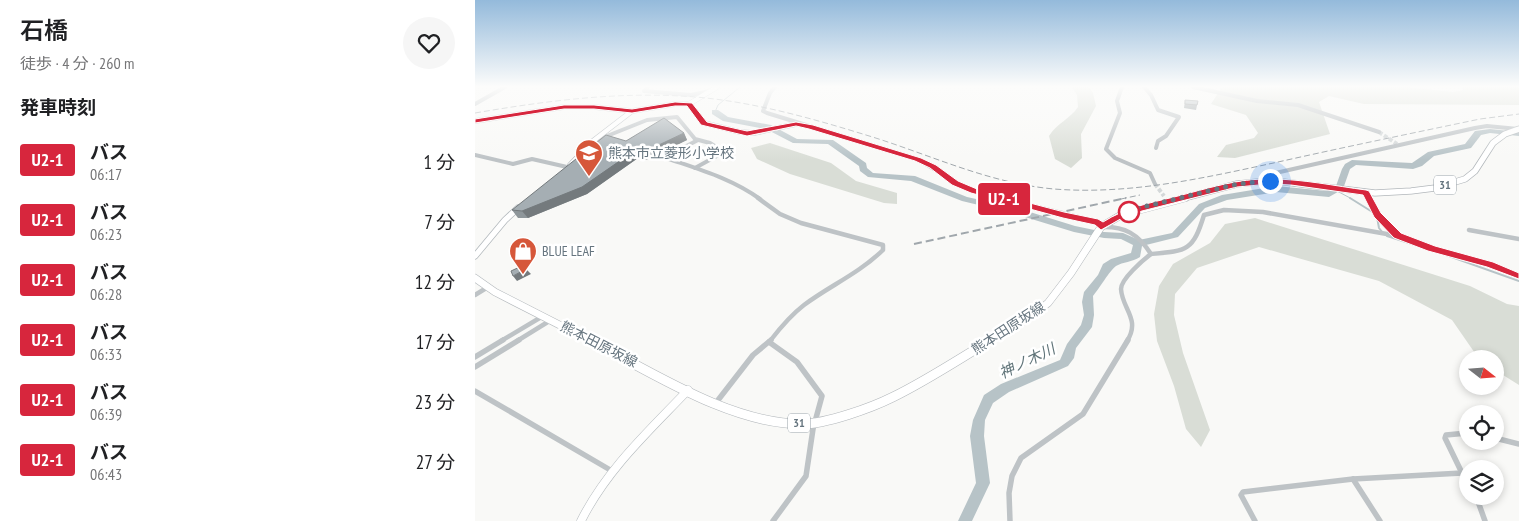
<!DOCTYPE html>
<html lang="ja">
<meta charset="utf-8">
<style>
body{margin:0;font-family:"PT Sans Narrow","Noto Sans JP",sans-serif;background:#f6f6f6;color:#202124;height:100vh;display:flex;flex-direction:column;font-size:19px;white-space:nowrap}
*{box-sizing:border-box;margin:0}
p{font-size:16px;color:#757577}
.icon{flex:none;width:28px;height:28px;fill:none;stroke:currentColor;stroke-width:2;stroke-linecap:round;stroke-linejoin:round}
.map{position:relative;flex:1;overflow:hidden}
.side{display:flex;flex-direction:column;background:#fff;width:475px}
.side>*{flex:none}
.badge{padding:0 10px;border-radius:4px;font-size:18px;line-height:32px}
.needle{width:32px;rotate:107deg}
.controls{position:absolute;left:984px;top:350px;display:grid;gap:10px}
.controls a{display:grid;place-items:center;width:45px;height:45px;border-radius:50%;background:#fff;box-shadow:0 2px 8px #0003;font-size:25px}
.you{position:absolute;width:25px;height:25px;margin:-12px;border:4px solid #fff;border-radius:50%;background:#1a73e8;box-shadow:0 0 0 8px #1a73e833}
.map>.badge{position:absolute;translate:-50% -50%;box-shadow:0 0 0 2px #fff}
h2{padding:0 20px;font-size:19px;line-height:45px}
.round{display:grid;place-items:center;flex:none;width:52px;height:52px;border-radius:26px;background:#f6f6f6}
.overview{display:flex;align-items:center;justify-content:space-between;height:85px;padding:0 20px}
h1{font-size:24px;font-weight:600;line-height:38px}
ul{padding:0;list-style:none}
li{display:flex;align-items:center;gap:15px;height:60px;padding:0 20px}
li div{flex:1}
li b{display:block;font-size:19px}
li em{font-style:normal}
li .badge{min-width:55px;font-weight:700;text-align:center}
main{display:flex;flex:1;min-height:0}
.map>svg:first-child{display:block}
.green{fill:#d9ddd6}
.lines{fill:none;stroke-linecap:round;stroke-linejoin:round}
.stream-far1{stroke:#b7c3c7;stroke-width:1}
.stream{stroke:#b7c3c7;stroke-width:2}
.river{fill:#b7c3c7;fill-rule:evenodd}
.street-tunnel{stroke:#d4d8d9;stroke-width:4;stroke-dasharray:4 2;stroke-linecap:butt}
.secondary-far2-casing{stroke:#b3b9bd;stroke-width:5.5}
.secondary-far1-casing{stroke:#b3b9bd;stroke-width:7}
.secondary-casing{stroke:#b3b9bd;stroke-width:9}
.primary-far2-casing{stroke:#b2b7bb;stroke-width:7}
.primary-far1-casing{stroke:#b2b7bb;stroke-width:8}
.primary-casing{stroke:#b2b7bb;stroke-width:10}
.street-far2{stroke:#bec3c6;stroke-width:4}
.street-far1{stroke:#bec3c6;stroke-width:4.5}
.street{stroke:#bec3c6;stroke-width:5.5}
.secondary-far2{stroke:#fff;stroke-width:4.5}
.secondary-far1{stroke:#fff;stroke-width:5.5}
.secondary{stroke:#fff;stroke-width:8}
.primary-far2{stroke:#fff;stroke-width:5.5}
.primary-far1{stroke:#fff;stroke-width:7}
.primary{stroke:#fff;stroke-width:9}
.rail-far1{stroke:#a0a7ac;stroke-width:1;stroke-dasharray:6 3;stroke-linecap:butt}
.rail{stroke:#a0a7ac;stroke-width:2;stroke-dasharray:8 4;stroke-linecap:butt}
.wall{fill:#8e969a}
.shaded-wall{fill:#747a7d}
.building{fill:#a5aeb3;stroke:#747a7d}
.line{fill:#d7263d;stroke:#fff}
.walk{stroke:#66757f;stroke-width:5;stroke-dasharray:0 9}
.stop-dot{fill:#fff;stroke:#d7263d;stroke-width:2.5}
.labels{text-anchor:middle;stroke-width:5;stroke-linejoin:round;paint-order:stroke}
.shield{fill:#fff;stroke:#949ea5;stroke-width:1}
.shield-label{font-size:12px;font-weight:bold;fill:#66757f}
.poi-label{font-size:14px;fill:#66757f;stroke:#fff;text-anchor:start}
.street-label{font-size:14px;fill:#66757f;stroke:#fff}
.water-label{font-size:15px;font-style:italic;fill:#607479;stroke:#fff}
</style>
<main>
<section class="side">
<div class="overview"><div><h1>石橋</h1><p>徒歩 · 4 分 · 260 m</p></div><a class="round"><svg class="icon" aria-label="heart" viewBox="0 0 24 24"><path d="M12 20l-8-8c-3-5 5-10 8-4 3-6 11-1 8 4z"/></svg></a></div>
<h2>発車時刻</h2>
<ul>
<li><span class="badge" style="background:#d7263d;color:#fff">U2-1</span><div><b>バス</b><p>06:17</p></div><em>1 分</em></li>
<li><span class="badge" style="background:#d7263d;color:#fff">U2-1</span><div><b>バス</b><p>06:23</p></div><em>7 分</em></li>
<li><span class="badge" style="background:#d7263d;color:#fff">U2-1</span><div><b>バス</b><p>06:28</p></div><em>12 分</em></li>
<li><span class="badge" style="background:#d7263d;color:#fff">U2-1</span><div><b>バス</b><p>06:33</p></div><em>17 分</em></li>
<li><span class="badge" style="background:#d7263d;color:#fff">U2-1</span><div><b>バス</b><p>06:39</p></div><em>23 分</em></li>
<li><span class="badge" style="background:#d7263d;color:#fff">U2-1</span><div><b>バス</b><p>06:43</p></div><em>27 分</em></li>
</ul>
</section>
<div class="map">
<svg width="1044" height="521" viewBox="0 0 1044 521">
<rect width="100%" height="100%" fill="#f9f9f7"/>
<g class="green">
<path d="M 597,87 L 614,87 L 618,93 L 621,106 L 606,134 L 607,158 L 596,168 L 580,159 L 574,136 C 582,123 595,119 603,107 L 602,95 Z"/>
<path d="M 747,87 L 933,87 L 978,92 L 988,90 L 988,87 L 1044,87 L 1044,105 L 889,104 L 854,96 L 844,102 L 855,134 L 760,158 L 742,157 L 751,145 L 779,138 L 783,133 L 771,115 L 736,104 Z"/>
<path d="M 295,143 L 356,163 L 381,181 L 422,193 L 422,204 L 409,203 L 315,174 L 282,159 L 276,148 Z"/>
<path d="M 780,218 L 995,286 L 1032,304 L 1044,306 L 1044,385 L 1020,370 L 1020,359 L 1004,359 L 977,320 L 904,281 L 784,247 L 722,268 L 700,294 L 699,315 L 708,353 L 735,430 L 726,447 L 711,429 L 699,386 L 682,341 L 679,314 L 684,286 L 698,264 L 735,243 L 750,224 Z"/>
</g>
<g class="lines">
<g class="stream-far1">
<path d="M 240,112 L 243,105 L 265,87"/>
<path d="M 862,191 L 877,199"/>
</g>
<g class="stream">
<path d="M 875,198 L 899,213"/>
<path d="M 902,217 L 904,228 L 908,233"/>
<path d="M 912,236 L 940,245"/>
<path d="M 971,255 L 1044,281"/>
</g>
<path class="river" d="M 237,110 L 243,110 L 253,117 L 296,125 L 322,139 L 358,140 L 391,163 L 392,168 L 398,173 L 440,176 L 492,197 L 542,208 L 600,226 L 629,232 L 648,233 L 664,240 L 697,233 L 724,204 L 747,195 L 801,186 L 852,191 L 861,186 L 867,169 L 870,164 L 877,160 L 937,163 L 953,152 L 990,144 L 1000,131 L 1015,129 L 1044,132 L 1044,136 L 1015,133 L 1006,135 L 996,148 L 959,156 L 947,166 L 938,169 L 881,165 L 875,169 L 868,189 L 854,197 L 801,192 L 752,200 L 730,208 L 703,237 L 667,246 L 665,257 C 657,262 648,262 641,266 C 635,270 624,289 618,296 L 619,315 L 617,327 L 601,348 L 599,358 L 593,366 L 534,392 L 518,403 L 510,420 L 509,436 L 515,483 L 497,521 L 483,521 L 501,483 L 495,436 L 498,420 L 509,395 L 526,384 L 585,360 L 592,344 L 606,325 L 609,315 L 607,302 L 609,292 L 623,275 L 628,264 L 636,259 L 656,253 L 658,245 L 646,239 L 629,238 L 599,232 L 537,213 L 487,201 L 436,181 L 393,177 L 385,171 L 384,166 L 353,144 L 318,143 L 291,129 L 248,121 L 237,114 Z"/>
<g class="street-tunnel">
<path d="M 904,132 L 922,144"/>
<path d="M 680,184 L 689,196"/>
</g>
<g class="secondary-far2-casing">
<g id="secondary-far2">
<path d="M 214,104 L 229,123 L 265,132 L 279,133 L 321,124"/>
<path d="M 0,121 L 89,107 L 119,107 L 157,111 L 200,104 L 214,104 L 242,87"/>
<path d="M 95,165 L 118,141 L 157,111"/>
</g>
</g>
<g class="secondary-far1-casing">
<path id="secondary-far1" d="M 0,256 L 30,220 L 43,208"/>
</g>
<g class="secondary-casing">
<path id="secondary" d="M 106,521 C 132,469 174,431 213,390"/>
</g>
<g class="primary-far2-casing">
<path id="primary-far2" d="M 705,199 L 762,184 L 782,182 L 809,182 L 900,193 L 936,191 L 960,188 L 990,179 L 1000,171 L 1018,143 L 1030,134 L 1044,129"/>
</g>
<g class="primary-far1-casing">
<g id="primary-far1">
<path d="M 0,278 L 20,292 L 116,341"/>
<path d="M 514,341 L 552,319 L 573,303 L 596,273 L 626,227 L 646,215 L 710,198"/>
</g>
</g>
<g class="primary-casing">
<path id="primary" d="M 114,340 C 177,372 255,424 327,424 C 351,424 396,408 418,397 C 451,381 484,359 516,340"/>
</g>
<g class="street-far2">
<path d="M 173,87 L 169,91 L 216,95 L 235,91"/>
<path d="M 300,87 L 295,93 L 288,111 L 292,113 L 442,159 L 491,188 L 530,199"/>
<path d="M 647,87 L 642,101 L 645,113 L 631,149 L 640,158 L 675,173 L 680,184"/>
<path d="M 669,87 L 676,95 L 683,110 L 704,117 L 691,136 L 683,141 L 681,148"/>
<path d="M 718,87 L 782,101 L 823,105 L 904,132"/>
<path d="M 0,104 L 30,87"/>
<path d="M 122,140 L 172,120 L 202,117 L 220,139 L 235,143 L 249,152 L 220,168"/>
<path d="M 196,154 L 223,140"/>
<path d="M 0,155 L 38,164 L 57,159 L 92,167"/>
<path d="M 194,159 C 226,170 257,179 285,199"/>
<path d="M 782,181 L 796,174 L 1000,128 L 1012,126 L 1043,129"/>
<path d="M 891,193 L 894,199"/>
</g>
<g class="street-far1">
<path d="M 283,198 L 305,214 L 326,223 L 408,245 L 408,250 C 383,274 356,285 329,305 C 316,315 305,328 295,341"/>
<path d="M 525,198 L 623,222 L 626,227 C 650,226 663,234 676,254"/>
<path d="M 893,198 L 902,215 L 923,236 L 957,249 L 1015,264 L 1044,276"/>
<path d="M 994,230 L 1044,239"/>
<path d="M 0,295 L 13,287"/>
<path d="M 26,341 L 68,316"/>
<path d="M 42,341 L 76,320"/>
<path d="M 652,341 C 666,319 647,309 646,289 C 646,279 668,260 676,254 C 712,251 718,251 729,215 L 749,210 L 788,212 L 923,236"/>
</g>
<g class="street">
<path d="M 294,342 L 322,362 L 347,396 L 338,429 L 331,476 L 298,521"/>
<path d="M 0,357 L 28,340"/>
<path d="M 0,367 L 44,340"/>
<path d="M 0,391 L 137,471"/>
<path d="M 240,404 L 278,355 L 296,340"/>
<path d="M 992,433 L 971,435 L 970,438 L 987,473 L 992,479"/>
<path d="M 1020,438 L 1044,444"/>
<path d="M 878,479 L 905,521"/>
<path d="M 1001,496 L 1010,521"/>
<path d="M 535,521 L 534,493 L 537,476 L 546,458 L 608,414 L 653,340"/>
<path d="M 780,521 L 766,495 L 768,492 L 878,479 L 987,473"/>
</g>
<use href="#secondary-far2" class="secondary-far2"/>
<use href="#secondary-far1" class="secondary-far1"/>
<use href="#secondary" class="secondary"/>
<use href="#primary-far2" class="primary-far2"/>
<use href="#primary-far1" class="primary-far1"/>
<use href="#primary" class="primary"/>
<g class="rail-far1">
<path d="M 0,113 C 76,100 153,90 231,98 C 286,104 339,119 391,135 C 454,154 512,183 579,189 C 655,195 729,178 803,162 C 870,147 938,133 1005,119 L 1044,114"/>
<path d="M 646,199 L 665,195"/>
</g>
<path class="rail" d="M 439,244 L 651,198"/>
</g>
<g class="wall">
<path d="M 710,100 L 723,101 L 721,110 L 709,108 Z"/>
<path d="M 209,133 L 212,140 L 171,160 L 163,158 L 112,194 L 53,218 L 43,218 L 37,210 L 151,141 Z"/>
</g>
<g class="shaded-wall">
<path d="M 209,133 L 212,140 L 171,160 L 167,153 Z"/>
<path d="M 159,151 L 163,158 L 112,194 L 53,218 L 47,211 Z"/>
<path d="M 51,269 L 56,274 L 42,281 L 38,276 Z"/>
</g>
<g class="building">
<path d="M 710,100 L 723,101 L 722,105 L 710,104 Z"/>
<path d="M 189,118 L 209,133 L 167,153 L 159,151 L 107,187 L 47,211 L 37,210 L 131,135 L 151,141 Z"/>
<path d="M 49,265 L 51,269 L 38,276 L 36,271 Z"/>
</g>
<linearGradient id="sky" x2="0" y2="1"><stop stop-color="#94badb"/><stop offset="0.54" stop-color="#fcfcfb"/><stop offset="1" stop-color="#fcfcfb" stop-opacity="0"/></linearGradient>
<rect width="1044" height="160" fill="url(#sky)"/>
<path class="line" d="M 200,102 L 217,103 L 232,122 L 272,131 L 321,122 L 338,125 L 446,158 L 461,165 L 483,181 L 502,189 L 589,212 L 623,219 L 628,222 C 650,208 674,203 699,197 C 731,189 763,178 796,179 C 828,179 860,186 891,190 L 894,191 L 906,213 L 926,233 L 960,246 L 1018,262 L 1044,273 L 1044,279 L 1012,267 L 953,251 L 919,238 L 899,217 L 888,195 L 816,185 L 795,184 L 762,187 L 667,211 L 649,217 L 626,230 L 620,225 L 588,218 L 496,193 L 477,185 L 455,168 L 440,161 L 334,129 L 321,126 L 272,136 L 226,125 L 212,106 L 200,106 L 157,113 L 119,109 L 89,109 L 0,123 L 0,119 L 89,105 L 119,105 L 157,109 Z"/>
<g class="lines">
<path class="walk" d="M 654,212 L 646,215 L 664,208 L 762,184 L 795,181"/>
</g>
<defs>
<g id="school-pin" transform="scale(1.4375)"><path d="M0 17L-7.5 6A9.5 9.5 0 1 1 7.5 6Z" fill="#d6573a" stroke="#fff"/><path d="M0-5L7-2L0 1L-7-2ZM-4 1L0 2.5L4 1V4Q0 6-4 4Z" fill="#fff"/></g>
<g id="shop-pin" transform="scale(1.4375)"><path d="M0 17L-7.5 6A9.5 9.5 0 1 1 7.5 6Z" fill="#d6573a" stroke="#fff"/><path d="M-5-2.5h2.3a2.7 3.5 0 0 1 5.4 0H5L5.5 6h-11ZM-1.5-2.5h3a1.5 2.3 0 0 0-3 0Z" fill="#fff"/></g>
</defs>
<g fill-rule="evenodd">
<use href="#school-pin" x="114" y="153"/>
<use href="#shop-pin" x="48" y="251"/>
</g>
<circle class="stop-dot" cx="654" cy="212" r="10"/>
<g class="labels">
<g class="shield">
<rect x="959" y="175.5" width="22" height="19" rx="4"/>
<rect x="313" y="413.5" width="22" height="19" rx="4"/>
</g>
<g class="shield-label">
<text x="970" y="189">31</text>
<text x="324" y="427">31</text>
</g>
<g class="poi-label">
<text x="133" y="158">熊本市立菱形小学校</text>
<text x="67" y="256">BLUE LEAF</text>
</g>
<g class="street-label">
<text transform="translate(533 328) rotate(-33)" y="5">熊本田原坂線</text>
<text transform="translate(124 344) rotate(27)" y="5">熊本田原坂線</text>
</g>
<g class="water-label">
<text transform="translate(552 361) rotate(-26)" y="5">神ノ木川</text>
</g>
</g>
</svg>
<div class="controls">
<a><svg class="needle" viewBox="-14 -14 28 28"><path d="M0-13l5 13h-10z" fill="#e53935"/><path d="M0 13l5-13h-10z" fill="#757577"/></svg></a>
<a><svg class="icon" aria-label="locate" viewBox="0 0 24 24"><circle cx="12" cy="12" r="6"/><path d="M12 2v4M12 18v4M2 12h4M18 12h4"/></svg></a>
<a><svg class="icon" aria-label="layers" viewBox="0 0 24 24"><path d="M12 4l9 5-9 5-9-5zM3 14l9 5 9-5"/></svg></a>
</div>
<div class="you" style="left:795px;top:181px"></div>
<b class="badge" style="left:529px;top:199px;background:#d7263d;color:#fff">U2-1</b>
</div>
</main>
